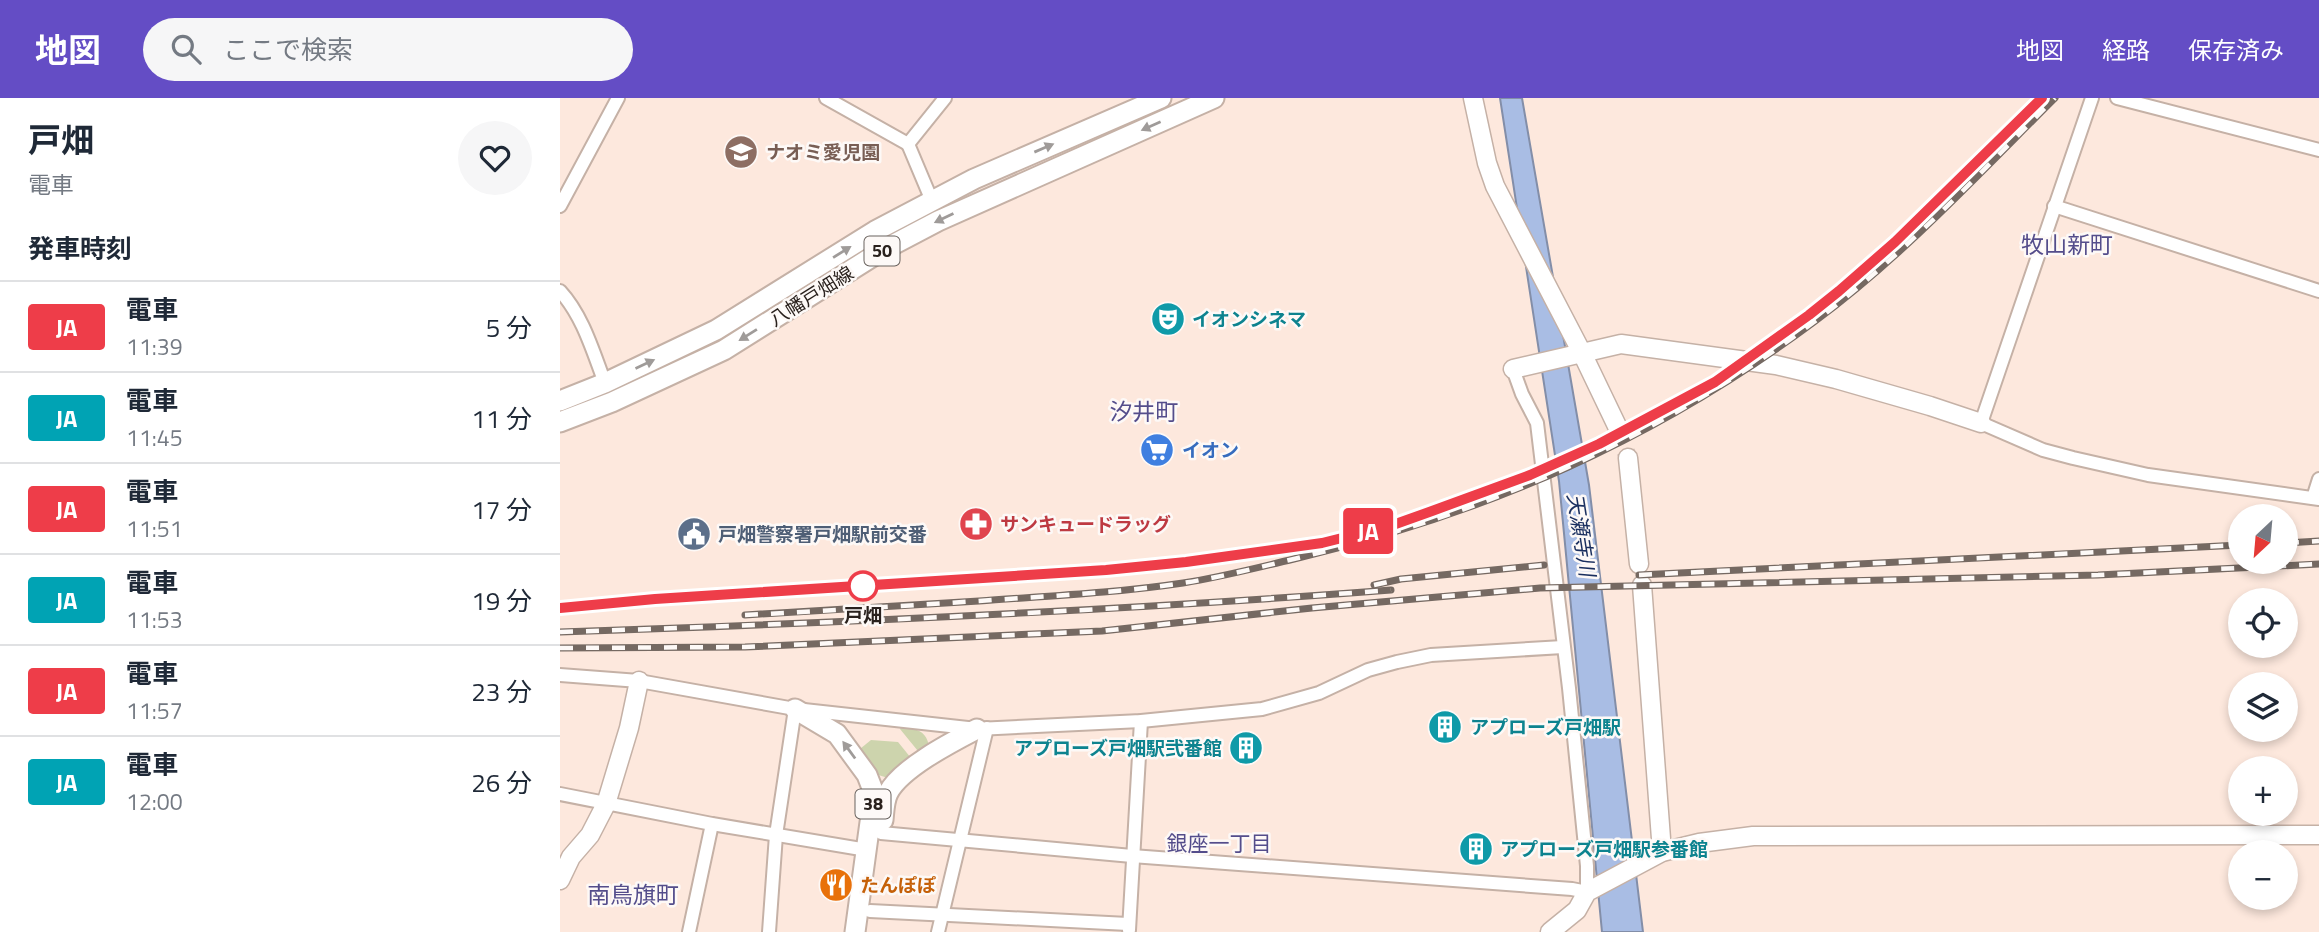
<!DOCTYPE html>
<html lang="ja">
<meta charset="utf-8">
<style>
body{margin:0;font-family:"Titillium Web","Noto Sans JP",sans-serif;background:#f6f6f7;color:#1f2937;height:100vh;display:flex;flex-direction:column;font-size:26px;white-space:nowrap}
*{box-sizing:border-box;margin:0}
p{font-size:23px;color:#747a83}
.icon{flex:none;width:38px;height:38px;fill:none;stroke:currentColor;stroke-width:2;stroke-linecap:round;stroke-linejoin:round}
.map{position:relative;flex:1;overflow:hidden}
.sheet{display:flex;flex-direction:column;background:#fff;width:560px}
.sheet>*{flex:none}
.badge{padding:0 14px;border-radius:5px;font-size:24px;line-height:46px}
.needle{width:46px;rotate:206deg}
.tools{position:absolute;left:1668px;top:406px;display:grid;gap:14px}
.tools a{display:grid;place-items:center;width:70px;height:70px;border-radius:50%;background:#fff;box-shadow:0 4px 10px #0003;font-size:35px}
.map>.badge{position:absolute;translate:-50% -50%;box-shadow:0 0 0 4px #fff}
h2{padding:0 28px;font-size:26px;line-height:63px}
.round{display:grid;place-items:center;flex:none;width:74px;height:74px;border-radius:37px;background:#f6f6f7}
.head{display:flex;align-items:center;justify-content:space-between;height:119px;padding:0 28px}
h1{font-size:33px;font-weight:700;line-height:52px}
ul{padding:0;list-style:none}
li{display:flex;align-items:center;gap:21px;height:91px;padding:0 28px;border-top:2px solid #e0e1e3}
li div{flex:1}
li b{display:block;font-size:26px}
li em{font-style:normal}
li .badge{min-width:77px;font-weight:700;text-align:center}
header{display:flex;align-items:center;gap:42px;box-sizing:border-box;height:98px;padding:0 35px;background:#644dc5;color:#fff}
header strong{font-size:33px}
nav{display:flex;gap:38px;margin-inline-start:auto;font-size:24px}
.search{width:490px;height:63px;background:#f6f6f7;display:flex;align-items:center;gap:18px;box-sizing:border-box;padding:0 24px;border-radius:38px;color:#747a83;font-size:26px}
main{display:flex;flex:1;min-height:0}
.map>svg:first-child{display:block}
.green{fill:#cdd4ad}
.water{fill:#a9bde4;stroke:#838ea8;stroke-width:2}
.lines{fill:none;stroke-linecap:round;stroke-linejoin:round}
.secondary-tunnel{stroke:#d3c0b7;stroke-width:18;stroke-dasharray:18 9;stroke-linecap:butt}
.street-casing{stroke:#c5b1a6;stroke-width:16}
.secondary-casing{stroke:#c5b1a6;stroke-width:21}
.primary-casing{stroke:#c5b1a6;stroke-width:23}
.street{stroke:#fff;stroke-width:12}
.secondary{stroke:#fff;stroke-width:18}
.primary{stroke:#fff;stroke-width:19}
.rail-casing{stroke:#756962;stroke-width:7}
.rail{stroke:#fdf9f7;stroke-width:4.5;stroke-dasharray:13;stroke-linecap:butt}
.oneway{fill:#9f9b99}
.line-casing{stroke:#fff;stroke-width:16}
.line{stroke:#ee3d49;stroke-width:10}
.stop-dot{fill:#fff;stroke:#ee3d49;stroke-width:3.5}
.labels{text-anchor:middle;stroke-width:5;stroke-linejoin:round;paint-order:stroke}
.shield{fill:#fdf9f7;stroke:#69625e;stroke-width:2}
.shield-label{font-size:18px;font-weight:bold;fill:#29211d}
.education-label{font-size:19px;font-weight:bold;fill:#785e54;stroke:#fdf9f7;text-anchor:start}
.street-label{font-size:19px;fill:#29211d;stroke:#fdf9f7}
.culture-label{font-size:19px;font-weight:bold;fill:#0d838f;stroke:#fdf9f7;text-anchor:start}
.shop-label{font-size:19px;font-weight:bold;fill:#366cbe;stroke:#fdf9f7;text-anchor:start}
.health-label{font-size:19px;font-weight:bold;fill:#be3a42;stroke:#fdf9f7;text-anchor:start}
.service-label{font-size:19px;font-weight:bold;fill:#4e5e75;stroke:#fdf9f7;text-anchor:start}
.stop-label{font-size:19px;font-weight:bold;fill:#29211d;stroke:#fdf9f7}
.food-label{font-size:19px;font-weight:bold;fill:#c56008;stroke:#fdf9f7;text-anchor:start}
.water-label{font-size:21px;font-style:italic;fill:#1a2f5f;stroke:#fdf9f7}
.neighbourhood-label{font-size:21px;fill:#544d8b;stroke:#fdf9f7}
.quarter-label{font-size:23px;fill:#544d8b;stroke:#fdf9f7}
</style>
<header>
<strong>地図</strong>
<div class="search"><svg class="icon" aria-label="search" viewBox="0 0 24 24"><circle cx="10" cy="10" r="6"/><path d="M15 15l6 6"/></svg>ここで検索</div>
<nav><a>地図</a><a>経路</a><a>保存済み</a></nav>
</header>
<main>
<section class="sheet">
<div class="head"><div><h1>戸畑</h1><p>電車</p></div><a class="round"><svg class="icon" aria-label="heart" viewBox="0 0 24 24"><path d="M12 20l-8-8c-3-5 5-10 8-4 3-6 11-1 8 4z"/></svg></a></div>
<h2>発車時刻</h2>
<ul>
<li><span class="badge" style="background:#ee3d49;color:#fff">JA</span><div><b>電車</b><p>11:39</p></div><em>5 分</em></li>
<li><span class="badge" style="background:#00a3b4;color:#fff">JA</span><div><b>電車</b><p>11:45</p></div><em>11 分</em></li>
<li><span class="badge" style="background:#ee3d49;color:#fff">JA</span><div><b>電車</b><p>11:51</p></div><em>17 分</em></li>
<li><span class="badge" style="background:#00a3b4;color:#fff">JA</span><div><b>電車</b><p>11:53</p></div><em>19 分</em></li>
<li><span class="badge" style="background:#ee3d49;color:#fff">JA</span><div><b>電車</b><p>11:57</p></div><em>23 分</em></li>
<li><span class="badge" style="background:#00a3b4;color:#fff">JA</span><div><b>電車</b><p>12:00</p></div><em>26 分</em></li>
</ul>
</section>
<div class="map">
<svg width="1759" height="834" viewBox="0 0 1759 834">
<rect width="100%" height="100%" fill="#fde8dd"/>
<g class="green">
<path d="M 341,629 C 355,631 365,631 369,647 L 362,658 L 340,631 Z"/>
<path d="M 311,642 L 338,644 L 355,665 L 328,680 L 312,675 L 295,655 Z"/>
</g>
<path class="water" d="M 940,0 L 962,0 L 1029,387 L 1083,834 L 1042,834 L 999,383 Z"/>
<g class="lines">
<path class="secondary-tunnel" d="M 1057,328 L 1068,360"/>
<g class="street-casing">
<g id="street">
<path d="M 266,0 L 348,46"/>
<path d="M 1532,0 L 1421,325 L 1483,352 L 1513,360 L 1588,377 L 1759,401"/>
<path d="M 1557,0 L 1759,52"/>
<path d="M 372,103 L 348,46 L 385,0"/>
<path d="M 0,108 L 58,0"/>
<path d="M 1494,108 L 1759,193"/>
<path d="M 0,193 C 23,218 33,254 45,285"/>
<path d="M 1753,400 L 1759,381"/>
<path d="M 0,577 L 79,583 L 235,611 L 417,631 L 581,623 L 702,611 L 759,595 L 808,572 L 837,564 L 871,557 L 1003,549"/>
<path d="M 0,696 L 152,726 L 307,752"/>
<path d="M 321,735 L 572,758 L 1012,791 L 1027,794 L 1027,768 L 1009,590 L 977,325 L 962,296 L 953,271"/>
<path d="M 310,813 L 568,826"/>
<path d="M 569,832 L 581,623"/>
<path d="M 129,834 L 152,726"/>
<path d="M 209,834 L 216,737 L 235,611"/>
<path d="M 378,834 L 427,630"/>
</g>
</g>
<g class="secondary-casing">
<g id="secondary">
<path d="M 913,0 L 927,65 L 935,88 L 1022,255 L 1057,328"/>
<path d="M 953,271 L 1061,246 L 1216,267 L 1276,281 L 1370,308 L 1421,325"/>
<path d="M 1068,360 L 1079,466"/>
<path d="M 1082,487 L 1102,754"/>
<path d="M 0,782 L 11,759 L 30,737 L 46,706 L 69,630 L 79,583"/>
<path d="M 990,834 L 1017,812 L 1027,794 L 1102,754 L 1139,745 L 1193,738 L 1759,737"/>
</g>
</g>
<g class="primary-casing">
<g id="primary">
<path d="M 0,303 L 45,285 L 156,232 L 315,133 L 414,81 L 601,0"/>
<path d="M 0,324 L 52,304 L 164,252 L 323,152 L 378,123 L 654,0"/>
<path d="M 235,611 L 277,636 L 307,677 L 314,695 L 295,834"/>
<path d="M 323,722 C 324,713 324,703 328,695 C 341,670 392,644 417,631"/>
</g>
</g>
<use href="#street" class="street"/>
<use href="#secondary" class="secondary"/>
<use href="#primary" class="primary"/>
<g class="rail-casing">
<g id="rail">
<path d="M 1726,445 L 1759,443"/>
<path d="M 1079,477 L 1680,447"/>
<path d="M 814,487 L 841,481 L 984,467"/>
<path d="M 0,510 L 95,501 L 546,472 L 626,464 L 767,443"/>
<path d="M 185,517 C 263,513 341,508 419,503 C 488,498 556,495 623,485 C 662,479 700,469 738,460 C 930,414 1095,342 1254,224 C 1342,159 1418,77 1495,0"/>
<path d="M 0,534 C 277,525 554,513 831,492"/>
<path d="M 0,550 L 185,549 L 542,533 L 752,510 L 980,490 L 1538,477 L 1759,466"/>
</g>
</g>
<use href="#rail" class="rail"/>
</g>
<defs><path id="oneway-solid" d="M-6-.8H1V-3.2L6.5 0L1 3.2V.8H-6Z" transform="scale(1.75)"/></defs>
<g class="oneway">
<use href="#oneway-solid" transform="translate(591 28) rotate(156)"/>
<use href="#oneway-solid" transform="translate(484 50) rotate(-23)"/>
<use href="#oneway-solid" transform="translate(384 120) rotate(154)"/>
<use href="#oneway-solid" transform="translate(282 154) rotate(-32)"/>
<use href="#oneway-solid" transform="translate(188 237) rotate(148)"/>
<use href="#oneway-solid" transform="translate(85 266) rotate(-25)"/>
<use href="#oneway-solid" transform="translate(289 652) rotate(-126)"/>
</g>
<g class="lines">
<g class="line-casing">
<path id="line" d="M 0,510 L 95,501 L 546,472 L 626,464 L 762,445 L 830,428 L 872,413 L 970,377 L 1039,346 L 1155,284 L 1249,217 L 1279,193 L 1335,144 L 1482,0"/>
</g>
<use href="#line" class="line"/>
</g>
<defs>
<g id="school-disc" transform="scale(1.75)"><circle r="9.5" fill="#8d6e63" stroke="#fdf9f7"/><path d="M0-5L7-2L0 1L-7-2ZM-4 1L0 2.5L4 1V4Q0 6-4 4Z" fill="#fff"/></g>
<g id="theatre-disc" transform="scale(1.75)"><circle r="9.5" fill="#0f9aa8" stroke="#fdf9f7"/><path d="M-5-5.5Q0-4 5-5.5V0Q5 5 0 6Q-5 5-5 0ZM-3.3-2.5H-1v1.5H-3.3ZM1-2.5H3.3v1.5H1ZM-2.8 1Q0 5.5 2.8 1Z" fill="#fff"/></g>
<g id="supermarket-disc" transform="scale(1.75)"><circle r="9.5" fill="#3f7fe0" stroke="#fdf9f7"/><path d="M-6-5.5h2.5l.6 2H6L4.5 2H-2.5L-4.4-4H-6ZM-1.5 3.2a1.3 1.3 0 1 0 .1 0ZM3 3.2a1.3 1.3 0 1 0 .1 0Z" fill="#fff"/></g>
<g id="pharmacy-disc" transform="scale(1.75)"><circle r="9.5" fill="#e0444e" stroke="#fdf9f7"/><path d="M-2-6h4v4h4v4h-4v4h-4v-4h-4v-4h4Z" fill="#fff"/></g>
<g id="civic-disc" transform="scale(1.75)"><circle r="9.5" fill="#5c6f8a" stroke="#fdf9f7"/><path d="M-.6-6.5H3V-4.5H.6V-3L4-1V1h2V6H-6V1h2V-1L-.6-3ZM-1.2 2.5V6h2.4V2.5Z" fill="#fff"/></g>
<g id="building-disc" transform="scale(1.75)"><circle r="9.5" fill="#0f9aa8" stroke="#fdf9f7"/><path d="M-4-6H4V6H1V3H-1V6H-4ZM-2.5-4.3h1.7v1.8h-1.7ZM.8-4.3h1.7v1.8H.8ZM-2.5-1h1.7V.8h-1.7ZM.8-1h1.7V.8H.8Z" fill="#fff"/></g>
<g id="restaurant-disc" transform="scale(1.75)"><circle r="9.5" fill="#e8710a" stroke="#fdf9f7"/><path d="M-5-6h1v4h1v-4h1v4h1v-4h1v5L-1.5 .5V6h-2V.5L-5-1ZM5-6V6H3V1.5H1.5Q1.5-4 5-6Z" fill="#fff"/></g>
</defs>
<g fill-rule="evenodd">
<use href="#school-disc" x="181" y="54"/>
<use href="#theatre-disc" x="608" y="221"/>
<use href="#supermarket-disc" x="597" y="352"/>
<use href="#pharmacy-disc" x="416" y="426"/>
<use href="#civic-disc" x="134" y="436"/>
<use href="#building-disc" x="885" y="629"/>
<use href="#building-disc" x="686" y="650"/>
<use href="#building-disc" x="916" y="751"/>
<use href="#restaurant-disc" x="276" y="787"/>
</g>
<circle class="stop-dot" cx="303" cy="488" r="14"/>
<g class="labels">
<g class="shield">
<rect x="304.5" y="138.5" width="35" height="29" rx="5"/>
<rect x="295.5" y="691.5" width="35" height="29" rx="5"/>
</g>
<g class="shield-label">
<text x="322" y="159">50</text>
<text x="313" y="712">38</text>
</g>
<g class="education-label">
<text x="206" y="61">ナオミ愛児園</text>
</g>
<g class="street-label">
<text transform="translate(251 198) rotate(-32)" y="7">八幡戸畑線</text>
</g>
<g class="culture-label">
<text x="632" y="228">イオンシネマ</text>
<text x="910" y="636">アプローズ戸畑駅</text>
<text x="662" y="657" text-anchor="end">アプローズ戸畑駅弐番館</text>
<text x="940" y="758">アプローズ戸畑駅参番館</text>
</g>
<g class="shop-label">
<text x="622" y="359">イオン</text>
</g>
<g class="health-label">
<text x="440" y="433">サンキュードラッグ</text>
</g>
<g class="service-label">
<text x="158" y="443">戸畑警察署戸畑駅前交番</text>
</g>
<g class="stop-label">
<text x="303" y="524">戸畑</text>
</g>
<g class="food-label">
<text x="300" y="794">たんぽぽ</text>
</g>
<g class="water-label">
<text transform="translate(1021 437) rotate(81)" y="7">天瀬寺川</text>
</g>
<g class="neighbourhood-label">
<text x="659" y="753">銀座一丁目</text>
</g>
<g class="quarter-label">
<text x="1507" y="155">牧山新町</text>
<text x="584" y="322">汐井町</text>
<text x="73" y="805">南鳥旗町</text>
</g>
</g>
</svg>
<div class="tools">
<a><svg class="needle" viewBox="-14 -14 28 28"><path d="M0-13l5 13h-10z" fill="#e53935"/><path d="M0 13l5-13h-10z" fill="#747a83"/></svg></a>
<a><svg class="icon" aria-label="locate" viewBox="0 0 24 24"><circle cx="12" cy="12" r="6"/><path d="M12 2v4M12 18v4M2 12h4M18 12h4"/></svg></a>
<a><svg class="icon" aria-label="layers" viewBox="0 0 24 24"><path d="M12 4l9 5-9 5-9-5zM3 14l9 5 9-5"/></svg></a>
<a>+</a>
<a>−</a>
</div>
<b class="badge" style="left:808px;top:433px;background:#ee3d49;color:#fff">JA</b>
</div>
</main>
